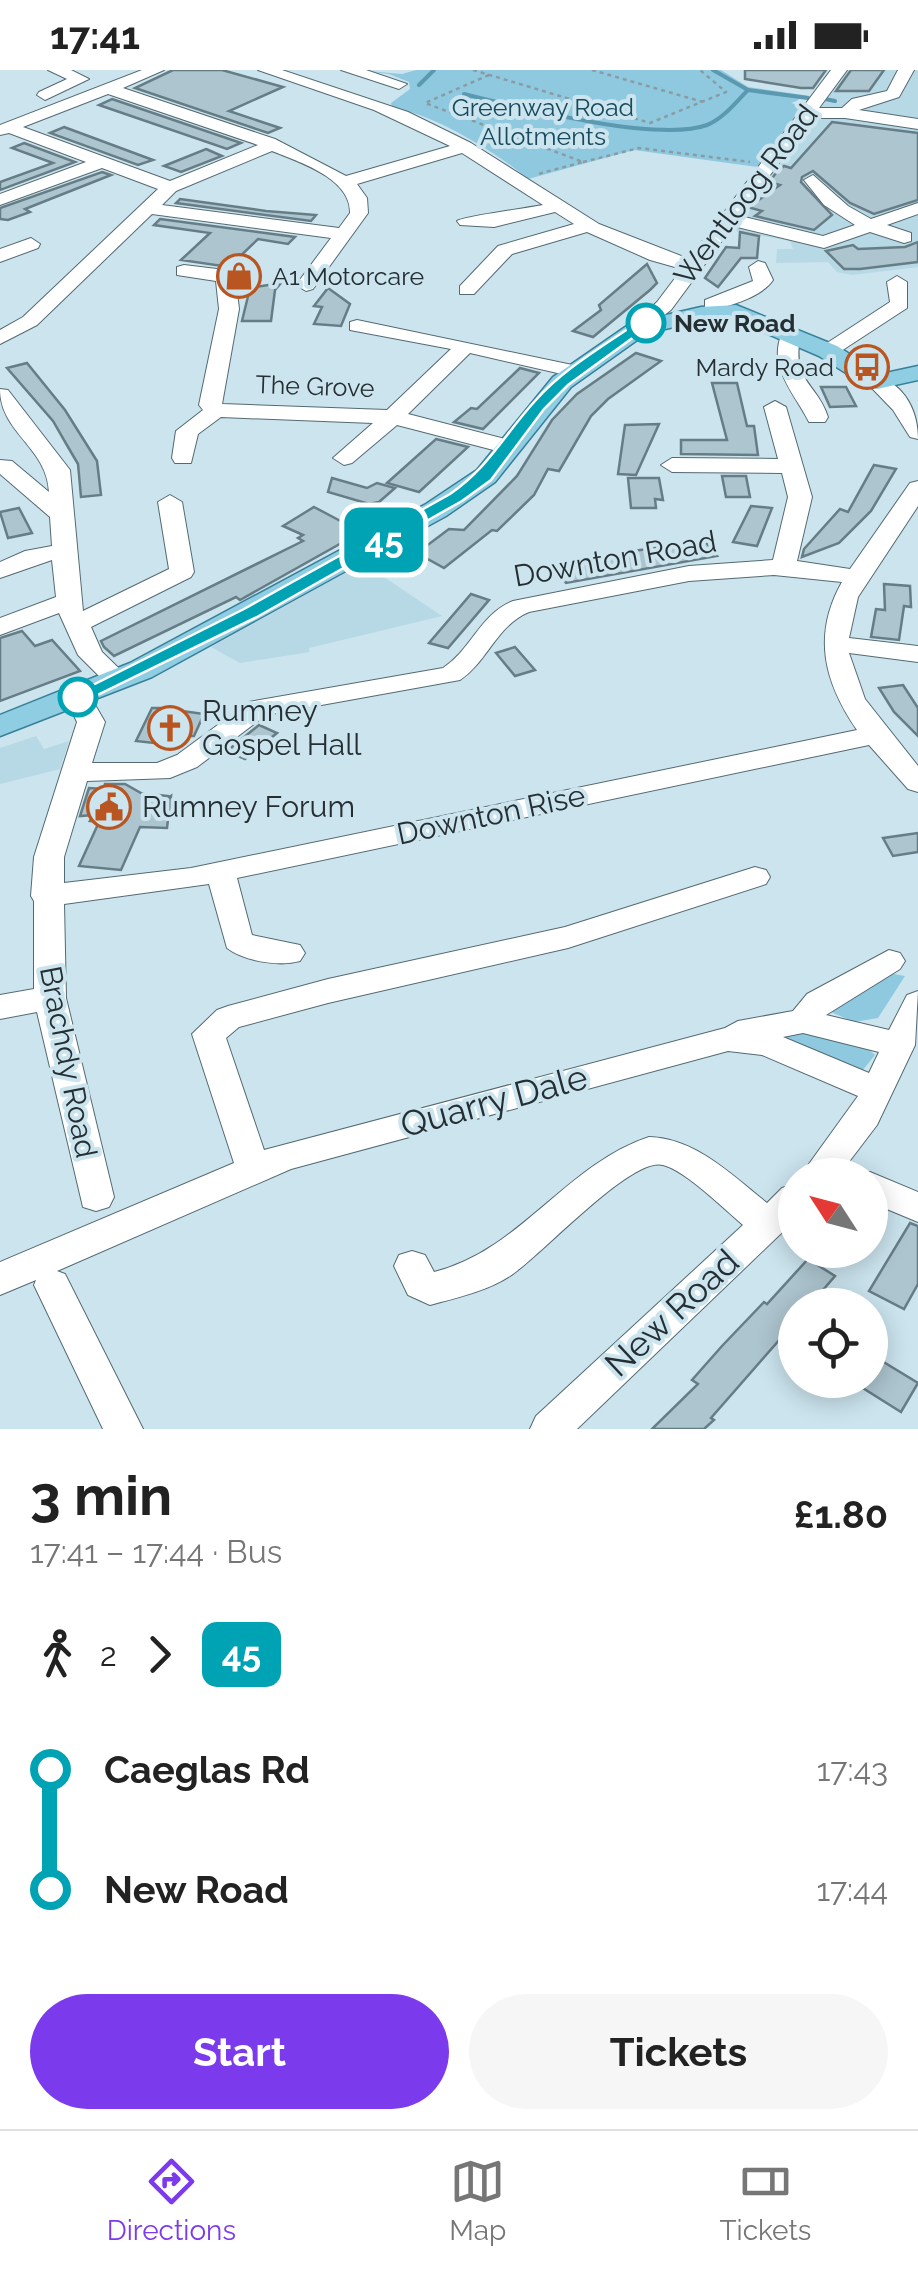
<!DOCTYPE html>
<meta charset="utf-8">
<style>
body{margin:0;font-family:Raleway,sans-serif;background:#f6f6f6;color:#222;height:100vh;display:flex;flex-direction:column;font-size:38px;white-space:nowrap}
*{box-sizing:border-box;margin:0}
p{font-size:32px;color:#767676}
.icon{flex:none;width:55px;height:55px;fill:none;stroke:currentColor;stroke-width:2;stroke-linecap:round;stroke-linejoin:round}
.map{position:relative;height:1359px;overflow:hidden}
.details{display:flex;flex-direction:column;background:#fff;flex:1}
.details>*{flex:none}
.badge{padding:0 20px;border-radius:15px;font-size:35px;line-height:65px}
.needle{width:65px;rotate:306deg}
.tools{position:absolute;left:778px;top:1088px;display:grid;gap:20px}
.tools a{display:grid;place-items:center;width:110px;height:110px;border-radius:50%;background:#fff;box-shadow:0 5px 25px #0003;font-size:50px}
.map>.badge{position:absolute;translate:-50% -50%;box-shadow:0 0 0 5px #fff}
.legs{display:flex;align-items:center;gap:15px;height:110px;padding:0 30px;font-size:32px}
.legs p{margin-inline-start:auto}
.overview{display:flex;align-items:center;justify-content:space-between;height:170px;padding:0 30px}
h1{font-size:55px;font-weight:700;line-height:75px}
.primary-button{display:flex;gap:20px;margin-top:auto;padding:20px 30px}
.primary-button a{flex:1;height:115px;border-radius:60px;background:#7c3aed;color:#fff;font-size:40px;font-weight:700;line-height:115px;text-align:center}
.primary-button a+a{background:#f6f6f6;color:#222}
ul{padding:0 30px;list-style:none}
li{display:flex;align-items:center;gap:35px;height:120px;font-size:38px}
li i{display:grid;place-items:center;width:15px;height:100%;margin:0 12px;background:currentColor}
li i::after{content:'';width:25px;height:25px;margin:-12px;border:8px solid;border-radius:50%;background:#fff}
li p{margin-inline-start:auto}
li:first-child i{background:linear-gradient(#0000 50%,currentColor 0)}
li:last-child i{background:linear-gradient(currentColor 50%,#0000 0)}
.status{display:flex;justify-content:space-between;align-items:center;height:70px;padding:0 50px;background:#fff;direction:ltr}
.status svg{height:28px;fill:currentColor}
.tabs{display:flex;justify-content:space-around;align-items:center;height:140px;border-top:2px solid #e0e0e0;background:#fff;font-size:28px;color:#767676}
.tabs a{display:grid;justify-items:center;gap:5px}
.tabs .selected{color:#7c3aed}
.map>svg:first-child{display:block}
.built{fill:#b7d8e5}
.green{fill:#8fc9e0}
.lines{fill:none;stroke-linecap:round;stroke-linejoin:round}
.stream{stroke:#5b99b1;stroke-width:4}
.building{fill:#adc5cf;stroke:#667d86;stroke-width:2.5}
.minor-casing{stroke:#546a73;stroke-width:2}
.major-casing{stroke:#388098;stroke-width:3}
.path{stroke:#899ca4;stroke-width:2.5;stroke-dasharray:4 4;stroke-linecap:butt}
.minor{fill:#fff;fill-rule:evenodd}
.major{fill:#8ecde2;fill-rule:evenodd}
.line-1{fill:#00a3b4;stroke:#fff;stroke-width:2.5}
.stop-1-dot{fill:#fff;stroke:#00a3b4;stroke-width:5}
.labels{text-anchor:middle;stroke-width:8;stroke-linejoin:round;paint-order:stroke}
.far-park-label{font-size:25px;fill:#164a5c;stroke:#cbe4ee}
.far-poi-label{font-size:25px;fill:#252f33;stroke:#cbe4ee;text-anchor:start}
.far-stop-label{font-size:25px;font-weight:bold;fill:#252f33;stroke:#cbe4ee;text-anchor:start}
.far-street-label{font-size:25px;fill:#252f33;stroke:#cbe4ee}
.street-label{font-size:30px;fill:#252f33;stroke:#cbe4ee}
.poi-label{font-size:30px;fill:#252f33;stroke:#cbe4ee;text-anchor:start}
.near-street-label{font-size:35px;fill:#252f33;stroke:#cbe4ee}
</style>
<div class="status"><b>17:41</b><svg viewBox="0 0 49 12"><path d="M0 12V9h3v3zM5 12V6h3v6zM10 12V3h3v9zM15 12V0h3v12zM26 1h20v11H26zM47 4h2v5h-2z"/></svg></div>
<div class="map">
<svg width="918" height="1359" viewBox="0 0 918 1359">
<rect width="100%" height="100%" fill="#cbe4ee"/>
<g class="built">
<path d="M 847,0 L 918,0 L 918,197 L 852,205 L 837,202 L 828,192 L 776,193 L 777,179 L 793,179 L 790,171 L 731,160 Z"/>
<path d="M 363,493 L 442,546 L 309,578 L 310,582 L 240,593 L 211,577 Z"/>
<path d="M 36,666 L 44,679 L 69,671 L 60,699 L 0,714 L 0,678 Z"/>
</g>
<g class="green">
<path d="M 357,0 L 402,4 L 416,0 L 721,0 L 748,17 L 810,26 L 791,33 L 802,36 L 757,97 L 634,80 L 528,109 C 498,83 430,42 392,38 L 391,33 L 410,19 L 409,12 L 389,4 Z"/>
<path d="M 888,903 L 905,906 L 878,948 L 854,952 L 831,942 Z"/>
<path d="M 792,959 L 866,977 L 875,985 L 862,1001 L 790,975 L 782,966 Z"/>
</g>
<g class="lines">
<g class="stream">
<path d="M 713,0 L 748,20 L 808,28"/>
<path d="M 419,15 L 434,0"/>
<path d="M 464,24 C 518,37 657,73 707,55 C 723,49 736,32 748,20"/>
<path d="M 825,29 L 835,31"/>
</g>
</g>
<g class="building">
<path d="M 173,0 L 222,0 L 283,17 L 229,41 L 280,58 L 268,63 L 135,18 Z"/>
<path d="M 745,0 L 826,0 L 813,18 L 801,18 L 745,9 Z"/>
<path d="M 851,0 L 884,0 L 869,21 L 836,21 Z"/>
<path d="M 112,29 L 241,73 L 227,79 L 99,35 Z"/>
<path d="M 832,52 L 918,63 L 918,130 L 874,144 L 850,133 L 813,101 L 802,107 L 801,112 L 832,145 L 814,160 L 755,146 L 762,141 L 751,138 L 753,134 L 780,115 L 769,112 L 776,103 L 784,96 L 791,98 Z"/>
<path d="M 64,57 L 91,67 L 153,90 L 138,95 L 50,63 Z"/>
<path d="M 24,73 L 75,92 L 0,120 L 0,112 L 53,93 L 12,78 Z"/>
<path d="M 206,79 L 222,86 L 181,102 L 164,96 Z"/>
<path d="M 102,102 L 111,105 L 25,139 L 30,142 L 8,150 L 0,149 L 0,138 Z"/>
<path d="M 180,129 L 266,141 L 316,145 L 311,151 L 176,133 Z"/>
<path d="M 160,149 L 295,167 L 288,174 L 258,169 L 229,197 L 181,190 L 210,163 L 154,155 Z"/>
<path d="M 740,162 L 759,166 L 757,188 L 741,188 L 718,217 L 705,208 L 726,177 L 739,178 Z"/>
<path d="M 918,172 L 918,192 L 860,199 L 844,199 L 826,181 L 853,175 L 858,179 L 905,177 Z"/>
<path d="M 647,194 L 657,213 L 650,220 L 593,267 L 573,261 L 601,240 L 599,235 Z"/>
<path d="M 281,213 L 275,220 L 271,251 L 242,251 L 250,218 Z"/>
<path d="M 328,218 L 350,234 L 341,256 L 314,254 L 322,237 L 314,236 Z"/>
<path d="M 636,283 L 661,291 L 608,329 L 591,346 L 559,401 L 548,399 L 534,425 L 497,461 L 492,460 L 444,498 L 417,483 L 449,459 L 464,460 L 517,406 L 552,350 L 577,324 Z"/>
<path d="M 27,293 L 65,340 L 97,391 L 101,425 L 81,427 L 78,394 L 68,377 L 53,351 L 7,298 Z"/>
<path d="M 520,298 L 539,303 L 483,359 L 454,352 L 471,338 L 477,339 Z"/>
<path d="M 712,313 L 737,313 L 747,356 L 754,356 L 758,385 L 681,384 L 681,370 L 727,370 Z"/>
<path d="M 821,317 L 846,317 L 856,336 L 830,337 Z"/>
<path d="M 659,354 L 636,405 L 618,404 L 625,355 Z"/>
<path d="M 436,369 L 468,377 L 419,422 L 387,413 Z"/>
<path d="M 874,395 L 896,399 L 871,441 L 839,473 L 802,487 L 804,479 L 840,439 L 848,442 Z"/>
<path d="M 722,406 L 746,406 L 750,427 L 726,427 Z"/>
<path d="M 332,408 L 367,418 L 377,413 L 395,418 L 379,432 L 369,434 L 328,422 Z"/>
<path d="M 628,408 L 659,408 L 663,430 L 655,429 L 656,438 L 631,438 Z"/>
<path d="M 751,436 L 772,438 L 757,476 L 733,472 Z"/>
<path d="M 314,437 L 361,462 L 240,530 L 236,527 L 114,586 L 104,577 L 101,571 L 303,471 L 298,468 L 303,465 L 283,456 Z"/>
<path d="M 19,438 L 32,463 L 8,468 L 0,442 Z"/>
<path d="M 705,471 L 717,486 L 566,513 L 556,499 L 633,481 Z"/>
<path d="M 401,475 L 418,484 L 384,504 L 365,494 Z"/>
<path d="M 884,514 L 910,516 L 911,537 L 904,536 L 899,570 L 871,567 L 876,539 L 885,540 Z"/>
<path d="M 471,524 L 489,530 L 448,578 L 429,573 Z"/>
<path d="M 22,561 L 35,576 L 52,570 L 80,601 L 0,631 L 0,568 Z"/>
<path d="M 515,577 L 535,600 L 515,606 L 496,583 Z"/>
<path d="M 903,615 L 918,638 L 918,666 L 894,642 L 879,618 Z"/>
<path d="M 152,638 L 160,638 L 204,644 L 194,666 L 186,666 L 181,676 L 136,671 Z"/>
<path d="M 259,655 L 277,663 L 245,689 L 227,681 Z"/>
<path d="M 105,714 L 125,714 L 141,723 L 168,726 L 167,729 L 171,726 L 167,758 L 140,757 L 121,800 L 79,796 L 99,752 L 90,751 L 94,745 L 80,746 L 89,718 L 104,719 Z"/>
<path d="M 918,763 L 918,782 L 893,786 L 883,768 Z"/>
<path d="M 910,1153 L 918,1156 L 918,1214 L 904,1239 L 869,1221 Z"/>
<path d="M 808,1189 L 835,1206 L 810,1235 L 795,1235 L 795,1252 L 711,1348 L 714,1350 L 704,1359 L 652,1359 L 698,1314 L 692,1310 L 722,1276 L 764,1232 L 767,1234 Z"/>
<path d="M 877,1288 L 918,1313 L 901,1342 L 850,1310 L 870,1310 L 870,1298 Z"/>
</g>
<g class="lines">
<g class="minor-casing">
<g id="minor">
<path d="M 48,0 L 71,0 L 89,9 L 45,30 L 37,25 L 39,22 L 67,9 Z"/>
<path d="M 142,0 L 164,0 L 123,18 L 275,69 L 346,106 L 450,76 L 374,40 L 258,0 L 282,0 L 408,42 L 471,73 L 599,154 L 689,189 L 831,0 L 847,0 L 819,38 L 842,38 L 852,29 L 887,21 L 898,0 L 914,0 L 899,27 L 859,40 L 918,49 L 918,59 L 845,48 L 812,48 L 740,146 L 823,166 L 855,155 L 824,135 L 804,110 L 813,105 L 848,136 L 871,149 L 918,133 L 918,144 L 887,155 L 911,163 L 911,171 L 904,173 L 870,162 L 824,178 L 733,156 L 671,240 L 639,264 L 629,258 L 657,232 L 682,199 L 650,190 L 587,162 L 512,184 L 474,224 L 460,224 L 460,216 L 498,176 L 574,154 L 555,142 L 494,157 L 460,155 L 457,151 C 462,147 527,138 543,135 L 462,83 L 357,114 L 367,128 L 368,143 L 313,219 L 306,221 L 296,215 L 331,168 L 152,144 L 37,255 L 0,274 L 0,260 L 23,247 L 158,119 L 102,98 L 0,135 L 0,124 L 86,92 L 9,63 L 0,65 L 0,55 ZM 108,24 L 258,75 L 170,111 L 23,57 ZM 272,81 C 299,92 351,108 350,143 L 339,158 L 162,135 L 176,121 Z"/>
<path d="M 341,0 L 366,0 L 407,14 L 399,19 Z"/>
<path d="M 31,168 L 40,174 L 38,178 L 0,192 L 0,179 Z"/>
<path d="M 758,191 L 765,193 L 773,210 C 763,226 723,241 705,238 L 705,230 L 753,211 L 749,197 Z"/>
<path d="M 184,195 L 225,200 L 235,206 L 239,239 L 222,334 L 387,340 L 451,279 L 350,260 L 350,252 L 357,250 L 582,297 L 585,301 L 575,307 L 470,283 L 408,344 L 517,372 L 520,377 L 509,384 L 397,355 L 352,393 L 344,395 L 333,388 L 373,353 L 221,347 L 198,364 L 191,393 L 175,393 L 172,388 L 176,361 L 203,340 L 199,335 L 219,239 L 216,211 L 177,205 L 177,197 Z"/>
<path d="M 897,206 L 907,212 L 907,238 L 835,285 L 821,285 L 821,277 L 890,232 L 887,212 Z"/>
<path d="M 791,257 L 801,263 C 790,312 817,312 828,347 L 825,352 L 809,352 C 794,322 765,295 784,259 Z"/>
<path d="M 877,306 C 905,315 918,341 918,369 L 910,367 L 893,340 L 866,312 Z"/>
<path d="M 0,319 L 8,320 L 70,400 L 83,541 L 169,499 L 158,432 L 170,425 L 182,432 L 194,502 L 191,507 L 91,557 L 102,582 L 131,610 L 127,616 L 109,616 L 78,585 L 59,543 L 0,565 L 0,548 L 56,527 L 52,490 L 0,508 L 0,492 L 25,481 L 52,476 L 50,447 L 0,404 L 0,390 L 12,391 L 49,422 C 47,377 0,363 0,319 Z"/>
<path d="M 775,331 L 786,337 L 812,427 L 797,491 L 850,499 L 910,413 L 918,411 L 918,436 L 858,527 L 849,568 L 918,576 L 918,592 L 849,583 L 865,629 L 918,696 L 918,722 L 908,719 L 869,675 L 237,808 L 252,865 L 300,875 L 305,883 L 300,891 C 279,897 244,891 227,878 L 209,814 L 64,834 L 66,928 L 114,1127 L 109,1137 L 96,1141 L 83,1137 L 37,942 L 0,949 L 0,925 L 34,919 L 34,831 L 31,826 L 34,787 L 77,652 L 65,627 L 69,621 L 87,621 L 105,652 L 92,693 L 157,693 L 177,685 L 249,632 L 443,598 C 472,579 480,544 513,531 L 689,496 L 773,490 L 788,427 L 782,403 L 672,402 L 661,395 L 672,388 L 778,389 L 764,337 ZM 774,505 L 842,512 C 812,565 824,612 857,660 L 191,798 L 64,813 L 64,787 L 87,711 L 170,708 L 197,697 L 266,645 L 460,610 C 488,591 497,555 529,542 L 689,511 Z"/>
<path d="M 755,797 L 766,800 L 770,807 L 766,814 L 568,878 L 328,933 L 239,957 L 226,968 L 264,1080 L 725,958 L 738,951 L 793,941 L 807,924 L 889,880 L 900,883 L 905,891 L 900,899 L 826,945 L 889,960 L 907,925 L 918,921 L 915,975 L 877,1055 L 839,1105 L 801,1105 L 858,1026 L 762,985 L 728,981 L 291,1099 L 57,1201 L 65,1204 L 143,1359 L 103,1359 L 34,1215 L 36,1210 L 0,1225 L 0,1192 L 234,1093 L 192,964 L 217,940 L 228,936 L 328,909 L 565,857 ZM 803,963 L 879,982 L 869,1003 L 783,967 Z"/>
<path d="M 649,1067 C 695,1068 732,1105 767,1133 L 782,1118 L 795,1114 L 795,1150 L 577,1359 L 530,1359 L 536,1346 L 743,1155 C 723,1138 686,1101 663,1095 C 631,1086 540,1187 510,1206 C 487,1221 456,1228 430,1235 L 408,1225 L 394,1196 L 399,1185 L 412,1181 L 425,1185 L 434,1202 C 520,1181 565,1095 649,1067 Z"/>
<path d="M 870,1102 L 918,1122 L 918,1152 L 870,1132 L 870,1105 L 860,1105 Z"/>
</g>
</g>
<g class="major-casing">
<path id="major" d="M 736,235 L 837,276 L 881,304 L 918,296 L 918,310 L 877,319 L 868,317 L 819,286 L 733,249 L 701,251 L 647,263 L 571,317 L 495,412 L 446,446 L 152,607 L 0,666 L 0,645 L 130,593 L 426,434 L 477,400 L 553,307 L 631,253 L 701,237 Z"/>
</g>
<g class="path">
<path d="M 473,0 L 650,53 L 726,22 L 700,0"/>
<path d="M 592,0 L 703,32"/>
<path d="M 489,5 L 425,33 L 583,92 L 538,104"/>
<path d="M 583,92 L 639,78 L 750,92"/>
</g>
<use href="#minor" class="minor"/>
<use href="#major" class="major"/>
</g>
<path class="line-1" d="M 641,250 L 653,253 L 568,315 L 544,339 L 491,410 L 462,431 L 257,547 L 85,631 L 71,631 L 69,627 L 244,539 L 450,424 C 490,396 503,366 535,331 C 564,298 605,275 641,250 Z"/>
<defs>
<g id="shop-ring" transform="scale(2.25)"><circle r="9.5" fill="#cbe4ee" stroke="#b95520" stroke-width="1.5"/><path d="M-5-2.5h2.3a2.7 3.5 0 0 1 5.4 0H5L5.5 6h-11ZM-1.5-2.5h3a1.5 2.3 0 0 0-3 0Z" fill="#b95520"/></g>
<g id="bus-ring" transform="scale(2.25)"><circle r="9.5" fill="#cbe4ee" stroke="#b95520" stroke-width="1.5"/><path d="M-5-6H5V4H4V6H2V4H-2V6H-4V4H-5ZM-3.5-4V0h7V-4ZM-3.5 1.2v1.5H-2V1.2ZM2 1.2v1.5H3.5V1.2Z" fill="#b95520"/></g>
<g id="church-ring" transform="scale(2.25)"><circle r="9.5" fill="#cbe4ee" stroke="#b95520" stroke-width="1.5"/><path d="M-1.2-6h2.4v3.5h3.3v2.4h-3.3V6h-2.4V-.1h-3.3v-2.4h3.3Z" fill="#b95520"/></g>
<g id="civic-ring" transform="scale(2.25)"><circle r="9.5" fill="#cbe4ee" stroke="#b95520" stroke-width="1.5"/><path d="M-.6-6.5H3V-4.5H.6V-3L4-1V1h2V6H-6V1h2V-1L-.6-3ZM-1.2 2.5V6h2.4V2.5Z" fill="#b95520"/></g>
</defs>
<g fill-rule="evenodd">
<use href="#shop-ring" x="239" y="206"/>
<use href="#bus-ring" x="867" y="297"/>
<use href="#church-ring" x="170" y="658"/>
<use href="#civic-ring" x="109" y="737"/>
</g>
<g class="stop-1-dot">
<circle cx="646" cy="253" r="18"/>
<circle cx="78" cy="627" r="18"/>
</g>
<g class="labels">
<g class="far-park-label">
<text x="543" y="46">Greenway Road<tspan x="543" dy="29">Allotments</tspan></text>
</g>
<g class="far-poi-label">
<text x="272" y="215">A1 Motorcare</text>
<text x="834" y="306" text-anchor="end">Mardy Road</text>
</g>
<g class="far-stop-label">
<text x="674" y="262">New Road</text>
</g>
<g class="far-street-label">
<text transform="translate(315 316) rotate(2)" y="9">The Grove</text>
</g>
<g class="street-label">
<text transform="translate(746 125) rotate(-53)" y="10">Wentloog Road</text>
<text transform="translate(615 489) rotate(-10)" y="10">Downton Road</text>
<text transform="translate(491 745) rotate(-12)" y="10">Downton Rise</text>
<text transform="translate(68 992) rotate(79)" y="10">Brachdy Road</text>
</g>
<g class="poi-label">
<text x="202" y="651">Rumney<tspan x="202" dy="34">Gospel Hall</tspan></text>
<text x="142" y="747">Rumney Forum</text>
</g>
<g class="near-street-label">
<text transform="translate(494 1031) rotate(-15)" y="12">Quarry Dale</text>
<text transform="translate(672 1243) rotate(-43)" y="12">New Road</text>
</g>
</g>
</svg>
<div class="tools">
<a><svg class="needle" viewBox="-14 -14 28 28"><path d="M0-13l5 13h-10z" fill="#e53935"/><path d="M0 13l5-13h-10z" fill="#767676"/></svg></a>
<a><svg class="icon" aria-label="locate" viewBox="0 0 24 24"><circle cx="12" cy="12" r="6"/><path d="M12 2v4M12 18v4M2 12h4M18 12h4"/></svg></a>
</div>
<b class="badge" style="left:384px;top:470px;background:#00a3b4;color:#fff">45</b>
</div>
<section class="details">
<div class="overview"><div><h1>3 min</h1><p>17:41 – 17:44 · Bus</p></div><b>£1.80</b></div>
<div class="legs"><svg class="icon" aria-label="walk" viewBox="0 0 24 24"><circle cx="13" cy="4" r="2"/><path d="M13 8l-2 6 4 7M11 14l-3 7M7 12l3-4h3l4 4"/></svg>2<svg class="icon" aria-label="forward" viewBox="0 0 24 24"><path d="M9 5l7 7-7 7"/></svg><b class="badge" style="background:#00a3b4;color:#fff">45</b></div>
<ul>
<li><i style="color:#00a3b4"></i><b>Caeglas Rd</b><p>17:43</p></li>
<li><i style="color:#00a3b4"></i><b>New Road</b><p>17:44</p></li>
</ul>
<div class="primary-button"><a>Start</a><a>Tickets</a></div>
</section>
<nav class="tabs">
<a class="selected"><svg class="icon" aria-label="directions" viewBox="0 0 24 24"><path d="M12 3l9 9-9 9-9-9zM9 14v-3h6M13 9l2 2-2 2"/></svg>Directions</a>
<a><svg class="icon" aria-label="map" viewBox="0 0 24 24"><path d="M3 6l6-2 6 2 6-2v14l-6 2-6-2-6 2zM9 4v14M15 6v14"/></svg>Map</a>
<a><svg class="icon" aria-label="tickets" viewBox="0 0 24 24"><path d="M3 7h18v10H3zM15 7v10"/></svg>Tickets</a>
</nav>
